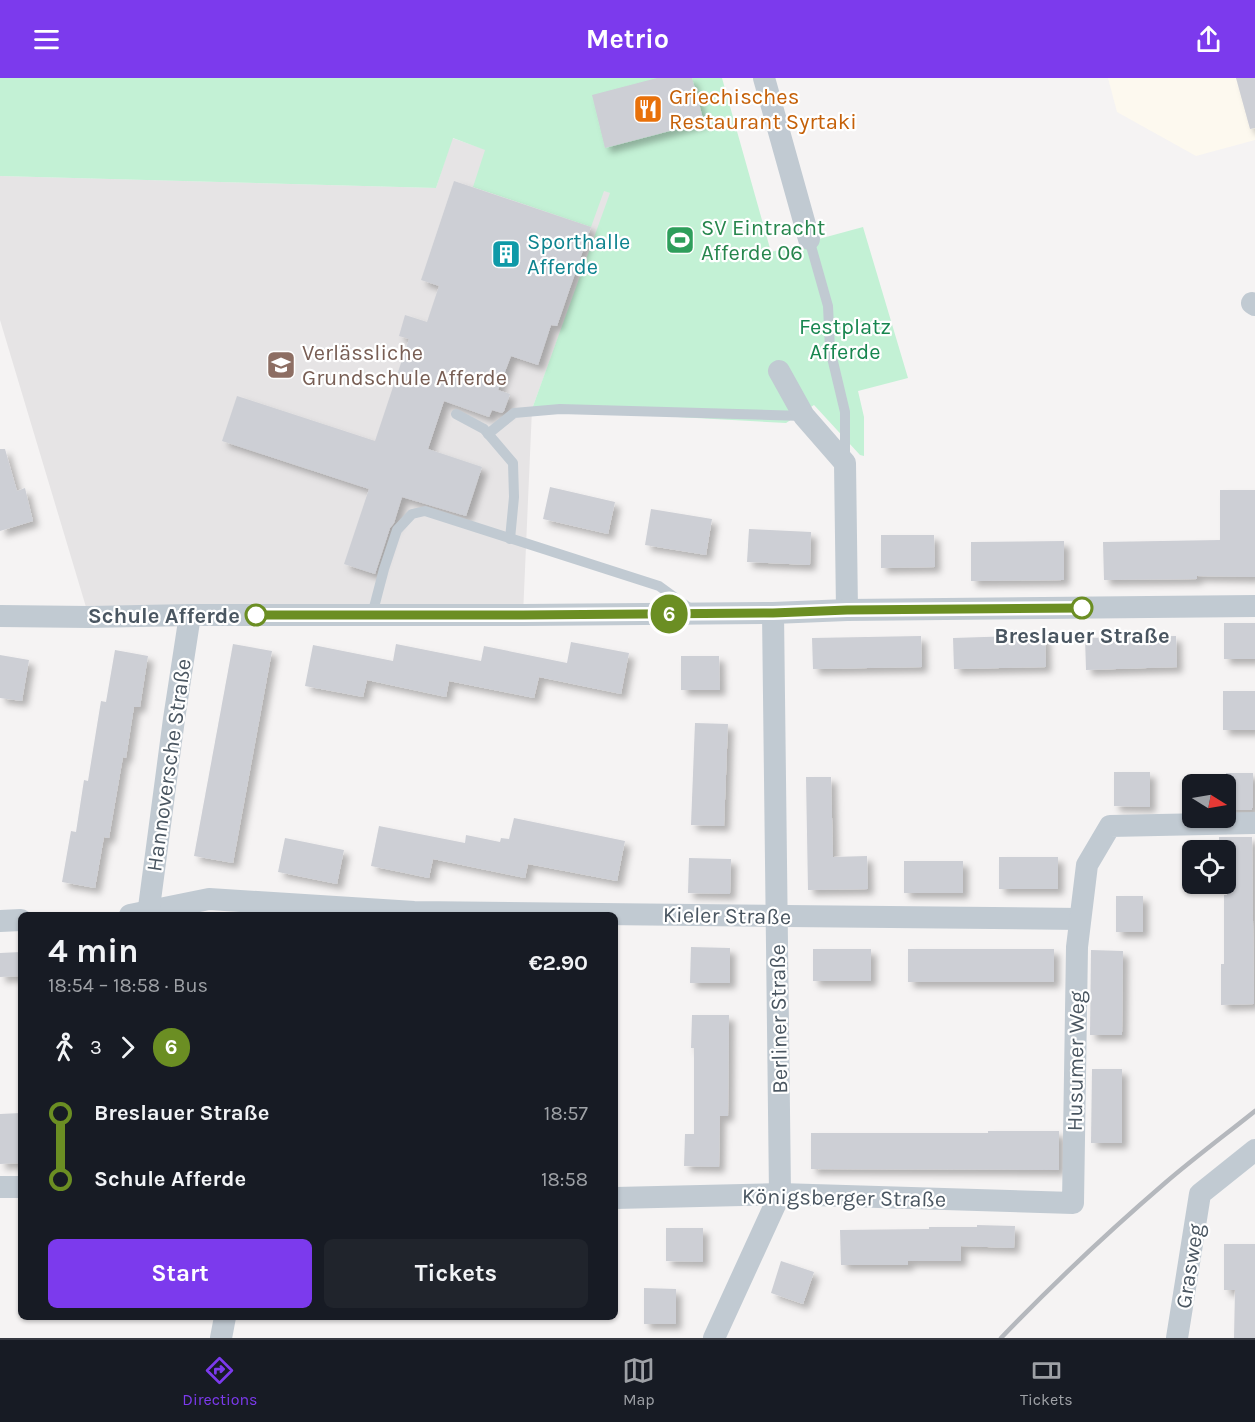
<!DOCTYPE html>
<meta charset="utf-8">
<style>
body{margin:0;font-family:Karla,sans-serif;background:#20242c;color:#f1f3f6;height:100vh;display:flex;flex-direction:column;font-size:22px;white-space:nowrap}
*{box-sizing:border-box;margin:0}
p{font-size:20px;color:#9ea1a6}
.icon{flex:none;width:33px;height:33px;fill:none;stroke:currentColor;stroke-width:2;stroke-linecap:round;stroke-linejoin:round}
.map{position:relative;flex:1;overflow:hidden}
.details{position:absolute;left:18px;top:834px;width:600px;height:408px;display:flex;flex-direction:column;background:#171b24;border-radius:9px;box-shadow:0 2px 4px #0004}
.details>*{flex:none}
.badge{padding:0 12px;border-radius:20px;font-size:21px;line-height:39px}
.needle{width:39px;rotate:101deg}
.fabs{position:absolute;left:1182px;top:696px;display:grid;gap:12px}
.fabs a{display:grid;place-items:center;width:54px;height:54px;border-radius:9px;background:#171b24;box-shadow:0 2px 4px #0004;font-size:30px}
.map>.badge{position:absolute;translate:-50% -50%;box-shadow:0 0 0 3px #fff}
.legs{display:flex;align-items:center;gap:9px;height:66px;padding:0 30px;font-size:20px}
.legs p{margin-inline-start:auto}
.headline{display:flex;align-items:center;justify-content:space-between;height:102px;padding:0 30px}
h1{font-size:33px;font-weight:700;line-height:45px}
.primary-button{display:flex;gap:12px;margin-top:auto;padding:12px 30px}
.primary-button a{flex:1;height:69px;border-radius:9px;background:#7c3aed;color:#fff;font-size:24px;font-weight:700;line-height:69px;text-align:center}
.primary-button a+a{background:#20242c;color:#f1f3f6}
ul{padding:0 30px;list-style:none}
li{display:flex;align-items:center;gap:21px;height:66px;font-size:22px}
li i{display:grid;place-items:center;width:9px;height:100%;margin:0 8px;background:currentColor}
li i::after{content:'';width:15px;height:15px;margin:-8px;border:4px solid;border-radius:50%;background:#171b24}
li p{margin-inline-start:auto}
li:first-child i{background:linear-gradient(#0000 50%,currentColor 0)}
li:last-child i{background:linear-gradient(currentColor 50%,#0000 0)}
header{display:flex;justify-content:space-between;align-items:center;height:78px;padding:0 30px;background:#7c3aed;color:#fff;font-size:27px;font-weight:700}
.tabs{display:flex;justify-content:space-around;align-items:center;height:84px;border-top:2px solid #363941;background:#171b24;font-size:16px;color:#9ea1a6}
.tabs a{display:grid;justify-items:center;gap:3px}
.tabs .active{color:#7c3aed}
.map>svg:first-child{display:block}
.commercial{fill:#fdf9ef}
.education{fill:#e6e4e5}
.green{fill:#c3f1d5}
.building{fill:#cdcfd5;filter:url(#shadow)}
.lines{fill:none;stroke-linecap:round;stroke-linejoin:round}
.lane{stroke:#c1cad2;stroke-width:10}
.street{stroke:#c1cad2;stroke-width:22}
.rail{stroke:#b5b8bd;stroke-width:4.5}
.line-1-casing{stroke:#fff;stroke-width:14}
.line-1{stroke:#6b8e23;stroke-width:9}
.stop-1-dot{fill:#fff;stroke:#6b8e23;stroke-width:3}
.labels{text-anchor:middle;stroke-width:4.5;stroke-linejoin:round;paint-order:stroke}
.food-label{font-size:22px;fill:#c56008;stroke:#fff;text-anchor:start}
.leisure-label{font-size:22px;fill:#27864d;stroke:#fff;text-anchor:start}
.culture-label{font-size:22px;fill:#0d838f;stroke:#fff;text-anchor:start}
.park-label{font-size:22px;fill:#17864f;stroke:#fff}
.education-label{font-size:22px;fill:#785e54;stroke:#fff;text-anchor:start}
.stop-label{font-size:22px;font-weight:bold;fill:#4a5661;stroke:#fff;text-anchor:end}
.street-label{font-size:22px;fill:#4a5661;stroke:#fff}
</style>
<header><svg class="icon" aria-label="menu" viewBox="0 0 24 24"><path d="M4 6h16M4 12h16M4 18h16"/></svg>Metrio<svg class="icon" aria-label="share" viewBox="0 0 24 24"><path d="M12 15V3M7 8l5-5 5 5M5 13v7h14v-7"/></svg></header>
<div class="map">
<svg width="1255" height="1260" viewBox="0 0 1255 1260">
<defs>
<filter id="shadow"><feDropShadow dx="5.5" dy="5.5" stdDeviation="3" flood-color="#0004"/></filter>
</defs>
<rect width="100%" height="100%" fill="#f5f3f3"/>
<path class="commercial" d="M 1108,0 L 1255,0 L 1255,62 L 1196,78 L 1117,34 Z"/>
<path class="education" d="M 452,60 L 611,115 L 532,331 L 523,537 L 89,539 L 0,242 L 0,98 L 436,110 Z"/>
<path class="green" d="M 0,0 L 722,0 L 771,174 L 863,149 L 908,300 L 858,313 L 864,339 L 864,378 L 860,377 L 814,327 L 786,345 L 532,331 L 610,115 L 604,113 L 591,149 L 473,109 L 485,72 L 453,60 L 436,110 L 0,98 Z"/>
<g class="building">
<path d="M 657,0 L 692,0 L 704,44 L 605,70 L 592,17 Z"/>
<path d="M 1236,0 L 1255,0 L 1255,50 L 1250,51 Z"/>
<path d="M 454,103 L 591,149 L 557,248 L 551,247 L 538,287 L 511,278 L 498,312 L 510,316 L 504,333 L 502,335 L 492,332 L 489,339 L 444,323 L 428,371 L 482,389 L 466,438 L 402,419 L 394,445 L 390,450 L 375,496 L 344,486 L 369,411 L 222,363 L 237,318 L 375,363 L 409,261 L 399,258 L 405,237 L 427,244 L 439,208 L 421,202 Z"/>
<path d="M 0,371 L 5,371 L 17,413 L 25,410 L 33,443 L 0,453 Z"/>
<path d="M 550,409 L 615,424 L 608,456 L 543,441 Z"/>
<path d="M 1220,412 L 1255,412 L 1255,499 L 1197,498 L 1197,501 L 1104,502 L 1103,464 L 1220,462 Z"/>
<path d="M 651,431 L 712,441 L 706,477 L 645,467 Z"/>
<path d="M 749,451 L 811,454 L 810,487 L 747,484 Z"/>
<path d="M 881,457 L 934,457 L 935,489 L 881,490 Z"/>
<path d="M 1064,463 L 1064,502 L 971,503 L 971,464 Z"/>
<rect x="1224" y="545" width="31" height="36"/>
<path d="M 1045,557 L 1046,589 L 954,591 L 953,560 Z"/>
<path d="M 921,558 L 922,589 L 813,591 L 812,560 Z"/>
<path d="M 1176,558 L 1177,589 L 1086,592 L 1085,560 Z"/>
<path d="M 571,564 L 629,575 L 621,616 L 539,599 L 534,620 L 449,603 L 446,619 L 367,602 L 363,619 L 305,608 L 313,567 L 393,583 L 396,566 L 481,583 L 484,568 L 567,585 Z"/>
<path d="M 233,566 L 272,573 L 233,785 L 194,778 Z"/>
<path d="M 115,572 L 148,578 L 140,629 L 134,629 L 126,680 L 123,679 L 109,760 L 104,759 L 95,810 L 62,804 L 71,753 L 76,754 L 84,702 L 88,703 L 101,623 L 106,624 Z"/>
<path d="M 0,577 L 29,582 L 22,623 L 0,620 Z"/>
<path d="M 681,578 L 719,578 L 720,612 L 681,612 Z"/>
<rect x="1223" y="613" width="32" height="39"/>
<path d="M 695,645 L 728,646 L 724,748 L 691,747 Z"/>
<path d="M 1114,694 L 1150,694 L 1150,729 L 1114,728 Z"/>
<path d="M 1226,695 L 1253,695 L 1253,730 L 1252,730 L 1252,732 L 1226,732 Z"/>
<path d="M 806,699 L 831,699 L 833,779 L 867,778 L 868,811 L 808,812 Z"/>
<path d="M 514,740 L 625,763 L 617,803 L 528,786 L 525,800 L 433,781 L 429,800 L 371,788 L 379,748 L 465,765 L 466,757 L 500,764 L 501,760 L 509,761 Z"/>
<path d="M 1219,759 L 1252,759 L 1254,926 L 1221,927 L 1221,886 L 1224,886 L 1224,817 L 1227,817 L 1226,772 L 1219,772 Z"/>
<path d="M 285,760 L 344,772 L 337,806 L 278,794 Z"/>
<rect x="999" y="779" width="59" height="32"/>
<path d="M 689,780 L 731,781 L 730,816 L 688,815 Z"/>
<rect x="904" y="783" width="59" height="32"/>
<rect x="1116" y="818" width="27" height="36"/>
<path d="M 691,869 L 730,870 L 730,905 L 690,905 Z"/>
<rect x="813" y="871" width="58" height="32"/>
<rect x="908" y="871" width="146" height="33"/>
<path d="M 1091,872 L 1123,873 L 1122,957 L 1090,957 Z"/>
<path d="M 21,874 L 21,898 L 0,899 L 0,875 Z"/>
<path d="M 692,937 L 729,937 L 728,1038 L 720,1038 L 719,1089 L 684,1088 L 685,1056 L 694,1056 L 694,970 L 691,970 Z"/>
<path d="M 1092,991 L 1122,991 L 1122,1065 L 1091,1065 Z"/>
<path d="M 21,1035 L 21,1085 L 0,1086 L 0,1036 Z"/>
<path d="M 988,1053 L 1059,1053 L 1059,1092 L 811,1091 L 811,1055 L 988,1055 Z"/>
<path d="M 977,1147 L 1015,1148 L 1014,1170 L 961,1168 L 961,1183 L 908,1183 L 908,1187 L 841,1187 L 840,1152 L 929,1151 L 929,1149 L 977,1149 Z"/>
<path d="M 666,1150 L 703,1150 L 703,1184 L 666,1183 Z"/>
<path d="M 1224,1166 L 1255,1166 L 1255,1260 L 1234,1260 L 1235,1212 L 1224,1212 Z"/>
<path d="M 781,1183 L 814,1194 L 803,1226 L 771,1215 Z"/>
<path d="M 644,1210 L 676,1211 L 676,1246 L 644,1246 Z"/>
</g>
<g class="lines">
<g class="lane">
<path d="M 809,161 L 828,228 L 830,271 L 845,334 L 845,381"/>
<path d="M 456,336 L 484,351 L 513,385 L 514,419 L 510,461"/>
<path d="M 488,356 L 514,335 L 560,331 L 804,338"/>
<path d="M 372,537 L 384,491 L 397,452 L 412,436 L 425,433 L 659,508 L 692,532"/>
</g>
<g class="street">
<path d="M 764,0 L 809,161"/>
<path d="M 1252,225 L 1255,227"/>
<path d="M 779,293 L 804,338 L 845,385 L 847,532"/>
<path d="M 0,538 L 89,539 L 190,537 L 523,537 L 773,535 L 847,532 L 1255,528"/>
<path d="M 130,837 L 209,821 L 414,834 L 1080,841"/>
<path d="M 148,837 L 174,641 L 190,537"/>
<path d="M 0,843 L 21,842"/>
<path d="M 0,1109 L 21,1109"/>
<path d="M 615,1120 L 780,1116 L 1073,1125 L 1077,869 L 1087,787 L 1110,748 L 1255,745"/>
<path d="M 221,1260 L 225,1239"/>
<path d="M 714,1260 L 780,1116 L 773,535"/>
<path d="M 1177,1260 L 1200,1116 L 1255,1072"/>
</g>
<path class="rail" d="M 1001,1260 C 1053,1206 1108,1154 1165,1105 C 1194,1080 1225,1057 1255,1033"/>
</g>
<g class="lines">
<g class="line-1-casing">
<path id="line-1" d="M 256,537 L 523,537 L 773,535 L 847,532 L 1082,530"/>
</g>
<use href="#line-1" class="line-1"/>
</g>
<defs>
<g id="restaurant-square" transform="scale(1.5)"><rect x="-9" y="-9" width="18" height="18" rx="4" fill="#e8710a" stroke="#fff"/><path d="M-5-6h1v4h1v-4h1v4h1v-4h1v5L-1.5 .5V6h-2V.5L-5-1ZM5-6V6H3V1.5H1.5Q1.5-4 5-6Z" fill="#fff"/></g>
<g id="stadium-square" transform="scale(1.5)"><rect x="-9" y="-9" width="18" height="18" rx="4" fill="#2e9e5b" stroke="#fff"/><path d="M0-5a6.5 5 0 1 0 0 10a6.5 5 0 1 0 0-10ZM-3.5-1.8h7v3.6h-7Z" fill="#fff"/></g>
<g id="building-square" transform="scale(1.5)"><rect x="-9" y="-9" width="18" height="18" rx="4" fill="#0f9aa8" stroke="#fff"/><path d="M-4-6H4V6H1V3H-1V6H-4ZM-2.5-4.3h1.7v1.8h-1.7ZM.8-4.3h1.7v1.8H.8ZM-2.5-1h1.7V.8h-1.7ZM.8-1h1.7V.8H.8Z" fill="#fff"/></g>
<g id="school-square" transform="scale(1.5)"><rect x="-9" y="-9" width="18" height="18" rx="4" fill="#8d6e63" stroke="#fff"/><path d="M0-5L7-2L0 1L-7-2ZM-4 1L0 2.5L4 1V4Q0 6-4 4Z" fill="#fff"/></g>
</defs>
<g fill-rule="evenodd">
<use href="#restaurant-square" x="648" y="31"/>
<use href="#stadium-square" x="680" y="162"/>
<use href="#building-square" x="506" y="176"/>
<use href="#school-square" x="281" y="287"/>
</g>
<g class="stop-1-dot">
<circle cx="1082" cy="530" r="10"/>
<circle cx="256" cy="537" r="10"/>
</g>
<g class="labels">
<g class="food-label">
<text x="669" y="26">Griechisches<tspan x="669" dy="25">Restaurant Syrtaki</tspan></text>
</g>
<g class="leisure-label">
<text x="701" y="157">SV Eintracht<tspan x="701" dy="25">Afferde 06</tspan></text>
</g>
<g class="culture-label">
<text x="527" y="171">Sporthalle<tspan x="527" dy="25">Afferde</tspan></text>
</g>
<g class="park-label">
<text x="845" y="256">Festplatz<tspan x="845" dy="25">Afferde</tspan></text>
</g>
<g class="education-label">
<text x="302" y="282">Verlässliche<tspan x="302" dy="25">Grundschule Afferde</tspan></text>
</g>
<g class="stop-label">
<text x="240" y="545">Schule Afferde</text>
<text x="1082" y="565" text-anchor="middle">Breslauer Straße</text>
</g>
<g class="street-label">
<text transform="translate(168 687) rotate(-82)" y="8">Hannoversche Straße</text>
<text transform="translate(727 837) rotate(1)" y="8">Kieler Straße</text>
<text transform="translate(778 941) rotate(-91)" y="8">Berliner Straße</text>
<text transform="translate(1075 983) rotate(-89)" y="8">Husumer Weg</text>
<text transform="translate(844 1119) rotate(1)" y="8">Königsberger Straße</text>
<text transform="translate(1189 1188) rotate(-81)" y="8">Grasweg</text>
</g>
</g>
</svg>
<div class="fabs">
<a><svg class="needle" viewBox="-14 -14 28 28"><path d="M0-13l5 13h-10z" fill="#e53935"/><path d="M0 13l5-13h-10z" fill="#9ea1a6"/></svg></a>
<a><svg class="icon" aria-label="locate" viewBox="0 0 24 24"><circle cx="12" cy="12" r="6"/><path d="M12 2v4M12 18v4M2 12h4M18 12h4"/></svg></a>
</div>
<b class="badge" style="left:669px;top:536px;background:#6b8e23;color:#fff">6</b>
<section class="details">
<div class="headline"><div><h1>4 min</h1><p>18:54 – 18:58 · Bus</p></div><b>€2.90</b></div>
<div class="legs"><svg class="icon" aria-label="walk" viewBox="0 0 24 24"><circle cx="13" cy="4" r="2"/><path d="M13 8l-2 6 4 7M11 14l-3 7M7 12l3-4h3l4 4"/></svg>3<svg class="icon" aria-label="forward" viewBox="0 0 24 24"><path d="M9 5l7 7-7 7"/></svg><b class="badge" style="background:#6b8e23;color:#fff">6</b></div>
<ul>
<li><i style="color:#6b8e23"></i><b>Breslauer Straße</b><p>18:57</p></li>
<li><i style="color:#6b8e23"></i><b>Schule Afferde</b><p>18:58</p></li>
</ul>
<div class="primary-button"><a>Start</a><a>Tickets</a></div>
</section>
</div>
<nav class="tabs">
<a class="active"><svg class="icon" aria-label="directions" viewBox="0 0 24 24"><path d="M12 3l9 9-9 9-9-9zM9 14v-3h6M13 9l2 2-2 2"/></svg>Directions</a>
<a><svg class="icon" aria-label="map" viewBox="0 0 24 24"><path d="M3 6l6-2 6 2 6-2v14l-6 2-6-2-6 2zM9 4v14M15 6v14"/></svg>Map</a>
<a><svg class="icon" aria-label="tickets" viewBox="0 0 24 24"><path d="M3 7h18v10H3zM15 7v10"/></svg>Tickets</a>
</nav>
